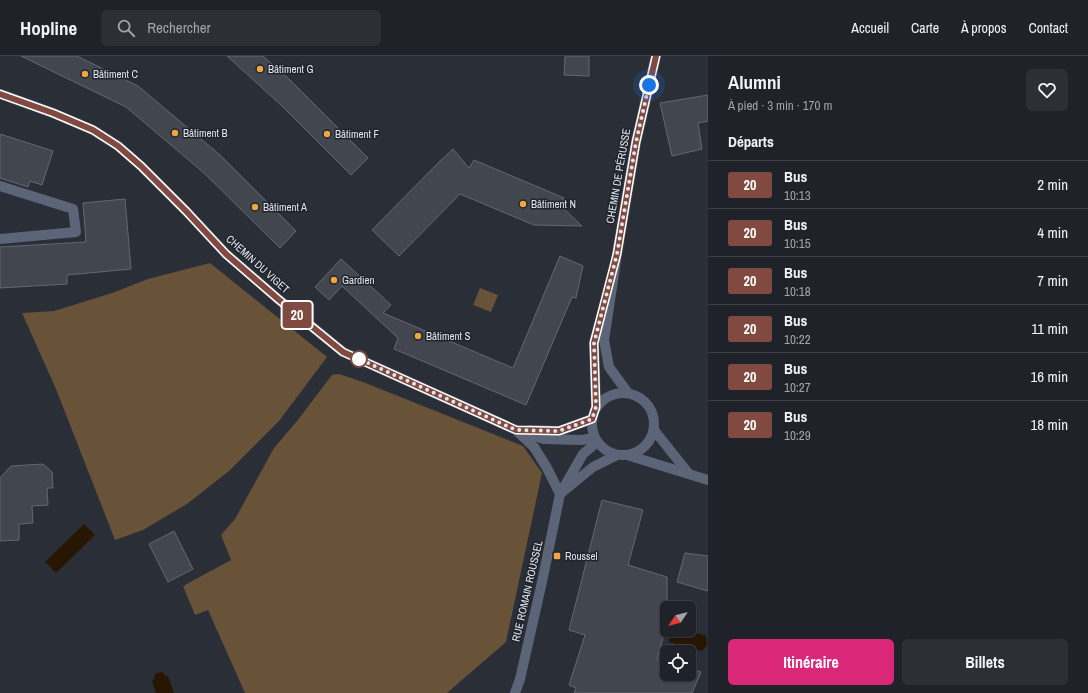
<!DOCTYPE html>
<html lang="fr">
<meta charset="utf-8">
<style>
body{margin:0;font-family:"Archivo Narrow",sans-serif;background:#2d2f35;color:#f1f3f6;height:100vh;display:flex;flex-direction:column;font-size:15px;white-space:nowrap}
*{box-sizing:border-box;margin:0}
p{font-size:13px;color:#a2a4a8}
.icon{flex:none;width:22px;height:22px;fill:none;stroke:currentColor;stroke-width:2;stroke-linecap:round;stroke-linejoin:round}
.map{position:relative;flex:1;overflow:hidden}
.side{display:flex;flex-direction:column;background:#202229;width:380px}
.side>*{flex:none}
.badge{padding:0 8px;border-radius:3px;font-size:14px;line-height:26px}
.needle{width:26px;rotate:235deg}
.tools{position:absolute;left:660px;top:545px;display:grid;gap:8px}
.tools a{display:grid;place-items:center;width:36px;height:36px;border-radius:6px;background:#202229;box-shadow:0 1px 3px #0004,0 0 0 1px #3d3f46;font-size:20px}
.you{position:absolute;width:20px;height:20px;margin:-10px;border:3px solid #fff;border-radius:50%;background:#1a73e8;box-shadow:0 0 0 6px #1a73e833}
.map>.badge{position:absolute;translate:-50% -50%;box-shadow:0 0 0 2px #fff}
h2{padding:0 20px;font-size:15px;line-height:36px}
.round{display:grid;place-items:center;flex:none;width:42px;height:42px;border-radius:6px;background:#2d2f35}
.overview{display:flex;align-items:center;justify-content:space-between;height:68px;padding:0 20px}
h1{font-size:19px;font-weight:700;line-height:30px}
.primary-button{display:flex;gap:8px;margin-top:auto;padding:8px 20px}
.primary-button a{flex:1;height:46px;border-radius:6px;background:#db2777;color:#fff;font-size:16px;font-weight:700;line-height:46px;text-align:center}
.primary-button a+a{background:#2d2f35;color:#f1f3f6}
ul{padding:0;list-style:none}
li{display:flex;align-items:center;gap:12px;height:48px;padding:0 20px;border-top:1px solid #3d3f46}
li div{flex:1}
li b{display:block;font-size:15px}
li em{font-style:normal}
li .badge{min-width:44px;font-weight:700;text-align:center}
header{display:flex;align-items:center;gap:24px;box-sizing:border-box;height:56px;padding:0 20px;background:#202229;border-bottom:1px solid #3d3f46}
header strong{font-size:19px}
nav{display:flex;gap:22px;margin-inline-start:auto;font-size:14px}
.search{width:280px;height:36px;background:#2d2f35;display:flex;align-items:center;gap:10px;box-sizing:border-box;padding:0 14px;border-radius:6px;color:#a2a4a8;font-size:15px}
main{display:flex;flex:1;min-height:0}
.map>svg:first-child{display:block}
.green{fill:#685238}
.water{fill:#261602}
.building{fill:#41464f;stroke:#636873}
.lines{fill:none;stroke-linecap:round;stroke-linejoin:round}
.minor{stroke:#5c6578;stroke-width:10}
.tertiary{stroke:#5c6578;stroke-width:10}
.line-casing{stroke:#fff;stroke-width:9}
.line{stroke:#814a41;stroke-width:6}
.walk{stroke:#e1e4ea;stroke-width:4;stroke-dasharray:0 7.2}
.poi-dot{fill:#f1a540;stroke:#20242d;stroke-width:1.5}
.stop-dot{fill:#fff;stroke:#814a41;stroke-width:2}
.labels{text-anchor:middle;stroke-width:3;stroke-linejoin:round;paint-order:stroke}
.poi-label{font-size:11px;fill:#e1e4ea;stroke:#20242d;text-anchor:start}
.street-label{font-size:11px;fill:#e1e4ea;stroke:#20242d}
</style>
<header>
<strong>Hopline</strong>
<div class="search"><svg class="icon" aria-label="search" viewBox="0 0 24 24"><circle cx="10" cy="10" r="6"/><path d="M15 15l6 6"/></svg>Rechercher</div>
<nav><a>Accueil</a><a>Carte</a><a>À propos</a><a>Contact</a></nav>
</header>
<main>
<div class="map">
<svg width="708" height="637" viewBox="0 0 708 637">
<rect width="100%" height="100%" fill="#2a2e37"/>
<g class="green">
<path d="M 210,207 L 327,301 L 279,365 L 229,415 L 187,448 L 143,474 L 115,484 L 56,333 L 22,257 L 54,255 L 112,237 L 148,223 Z"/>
<path d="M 480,232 L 498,239 L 491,256 L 473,249 Z"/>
<path d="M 339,318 L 363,326 L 523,390 L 542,417 L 506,586 L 447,637 L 245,637 L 208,554 L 195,559 L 183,530 L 231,504 L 221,479 L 235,463 L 274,392 L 297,365 L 332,319 Z"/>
</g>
<g class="water">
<path d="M 84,468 L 95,479 L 56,517 L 45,506 Z"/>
<path d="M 671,574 L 688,574 L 706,580 L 707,589 L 702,595 L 669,586 Z"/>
<path d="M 162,616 L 166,620 L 168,620 L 174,637 L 156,637 L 152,625 L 154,624 L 155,618 Z"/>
</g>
<g class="building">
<path d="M 21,0 L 77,0 L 138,30 L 220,99 L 296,175 L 280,192 L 204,117 L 126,51 Z"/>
<path d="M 227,0 L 263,0 L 289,23 L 368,102 L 351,119 L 282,50 Z"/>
<path d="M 565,0 L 589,0 L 589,20 L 564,19 Z"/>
<path d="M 708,39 L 708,65 L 698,67 L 702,93 L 672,100 L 660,47 Z"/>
<path d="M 0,78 L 53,95 L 42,129 L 30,125 L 28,131 L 0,122 Z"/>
<path d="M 453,93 L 469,112 L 474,104 L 564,142 L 561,150 L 582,170 L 534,169 L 460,138 L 399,200 L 372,174 L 439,106 Z"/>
<path d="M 125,143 L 131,213 L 67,219 L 67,228 L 0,232 L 0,191 L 86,186 L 83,147 Z"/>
<path d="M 560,200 L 583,210 L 576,242 L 572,241 L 526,349 L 394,293 L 398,282 L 342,230 L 329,244 L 315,231 L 341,203 L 391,249 L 383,257 L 513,312 Z"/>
<path d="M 43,408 L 52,416 L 53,432 L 47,432 L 48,449 L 32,450 L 33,467 L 19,468 L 19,484 L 0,485 L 0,422 L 11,410 Z"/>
<path d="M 602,444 L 643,454 L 628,509 L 667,521 L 667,568 L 657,603 L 667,606 L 667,618 L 689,618 L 689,613 L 701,616 L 692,637 L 574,637 L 576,632 L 569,629 L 585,579 L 569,574 Z"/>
<path d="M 174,475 L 193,513 L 168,526 L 149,488 Z"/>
<path d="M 685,497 L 708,500 L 708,535 L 677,526 Z"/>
</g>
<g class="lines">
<g class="minor">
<path d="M 0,130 L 73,153 L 76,176 L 0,183"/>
<path d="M 628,337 L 609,311 L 604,284 L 617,198 L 636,86 L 656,0"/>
<path d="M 596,351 L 594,287 L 603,254"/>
<path d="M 597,386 L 583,398 L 560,438 L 593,411 L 617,399"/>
<path d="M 515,637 L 520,623 L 542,526 L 560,438"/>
</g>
<g class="tertiary">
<path d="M 0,38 L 53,57 L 93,74 L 118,90 L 141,110 L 186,155 L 226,198 L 278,243 L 343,296 L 516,374 L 544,383 L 581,384 L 595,382"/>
<circle cx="623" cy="368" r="31"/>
<path d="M 530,374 L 559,375 L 592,363"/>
<path d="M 654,374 L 689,418"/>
<path d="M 518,376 L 534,391 L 547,412 L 560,438"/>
<path d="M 627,399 L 708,424"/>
</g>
</g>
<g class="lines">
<g class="line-casing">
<path id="line" d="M 0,38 L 53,57 L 93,74 L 118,90 L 141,110 L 186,155 L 226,198 L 278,243 L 343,296 L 516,374 L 559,375 L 592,363 L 596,351 L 594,287 L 617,198 L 636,86 L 656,0"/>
</g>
<use href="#line" class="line"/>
<path class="walk" d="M 359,303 L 357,302 L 516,374 L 559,375 L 592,363 L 596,351 L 594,287 L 617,198 L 636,86 L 649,29"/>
</g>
<g class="poi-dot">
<circle cx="260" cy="13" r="4"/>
<circle cx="85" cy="18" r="4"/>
<circle cx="175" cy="77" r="4"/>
<circle cx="327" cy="78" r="4"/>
<circle cx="523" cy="148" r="4"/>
<circle cx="255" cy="151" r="4"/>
<circle cx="334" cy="224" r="4"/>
<circle cx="418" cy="280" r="4"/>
<rect x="553" y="496" width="8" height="8" rx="2"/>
</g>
<circle class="stop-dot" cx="359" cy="303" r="8"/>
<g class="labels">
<g class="poi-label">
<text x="268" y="17">Bâtiment G</text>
<text x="93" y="22">Bâtiment C</text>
<text x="183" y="81">Bâtiment B</text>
<text x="335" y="82">Bâtiment F</text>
<text x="531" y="152">Bâtiment N</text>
<text x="263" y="155">Bâtiment A</text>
<text x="342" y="228">Gardien</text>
<text x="426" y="284">Bâtiment S</text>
<text x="565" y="504">Roussel</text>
</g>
<g class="street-label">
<text transform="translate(618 120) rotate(-80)" y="4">CHEMIN DE PÉRUSSE</text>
<text transform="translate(258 208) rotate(42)" y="4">CHEMIN DU VIGET</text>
<text transform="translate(527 535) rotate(-77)" y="4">RUE ROMAIN ROUSSEL</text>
</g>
</g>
</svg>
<div class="tools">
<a><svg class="needle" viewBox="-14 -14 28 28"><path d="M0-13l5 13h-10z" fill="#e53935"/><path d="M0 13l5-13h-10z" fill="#a2a4a8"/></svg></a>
<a><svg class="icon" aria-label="locate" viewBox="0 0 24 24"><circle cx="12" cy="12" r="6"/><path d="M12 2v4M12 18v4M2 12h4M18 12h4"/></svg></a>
</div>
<div class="you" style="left:649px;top:29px"></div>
<b class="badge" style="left:297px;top:259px;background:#814a41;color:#fff">20</b>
</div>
<section class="side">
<div class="overview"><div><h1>Alumni</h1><p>À pied · 3 min · 170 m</p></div><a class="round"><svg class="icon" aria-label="heart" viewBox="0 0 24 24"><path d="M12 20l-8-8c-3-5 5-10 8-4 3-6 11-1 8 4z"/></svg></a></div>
<h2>Départs</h2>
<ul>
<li><span class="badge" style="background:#814a41;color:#fff">20</span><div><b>Bus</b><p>10:13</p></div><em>2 min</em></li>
<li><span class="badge" style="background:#814a41;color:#fff">20</span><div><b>Bus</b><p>10:15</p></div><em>4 min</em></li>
<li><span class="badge" style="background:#814a41;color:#fff">20</span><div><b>Bus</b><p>10:18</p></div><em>7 min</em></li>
<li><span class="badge" style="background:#814a41;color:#fff">20</span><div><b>Bus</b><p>10:22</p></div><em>11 min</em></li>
<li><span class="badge" style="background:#814a41;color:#fff">20</span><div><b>Bus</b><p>10:27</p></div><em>16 min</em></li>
<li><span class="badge" style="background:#814a41;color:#fff">20</span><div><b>Bus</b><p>10:29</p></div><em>18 min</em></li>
</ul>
<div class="primary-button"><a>Itinéraire</a><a>Billets</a></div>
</section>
</main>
